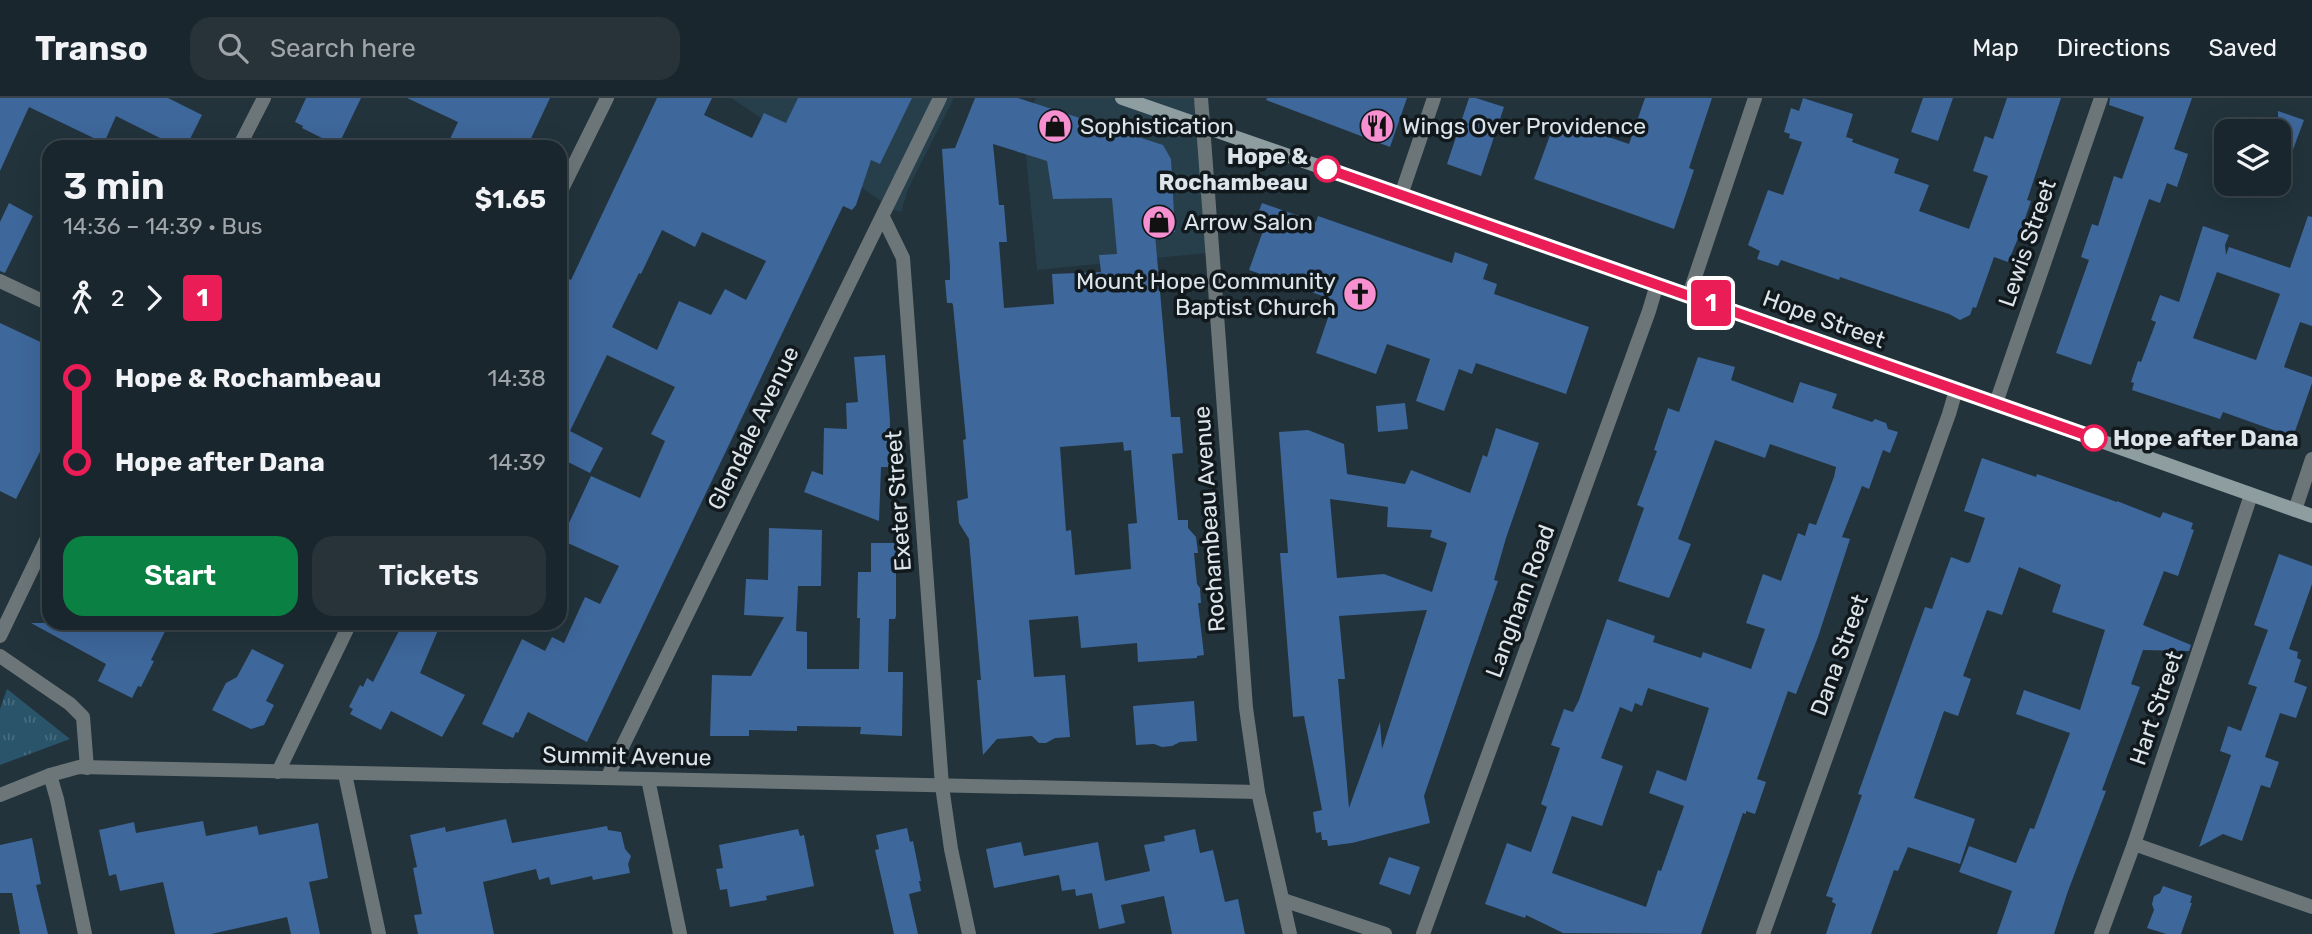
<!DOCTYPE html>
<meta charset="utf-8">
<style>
body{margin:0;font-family:Rubik,sans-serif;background:#273239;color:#f1f3f6;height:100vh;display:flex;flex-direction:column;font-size:26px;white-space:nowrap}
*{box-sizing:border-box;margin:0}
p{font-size:23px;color:#9fa5aa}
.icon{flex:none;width:38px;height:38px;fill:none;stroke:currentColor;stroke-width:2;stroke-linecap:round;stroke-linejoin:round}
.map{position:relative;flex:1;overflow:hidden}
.drawer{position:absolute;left:42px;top:42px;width:525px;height:490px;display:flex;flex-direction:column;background:#1a262d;border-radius:21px;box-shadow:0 7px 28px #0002,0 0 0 2px #384349}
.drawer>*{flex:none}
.badge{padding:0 14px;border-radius:5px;font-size:24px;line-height:46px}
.buttons{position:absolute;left:2214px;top:21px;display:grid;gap:14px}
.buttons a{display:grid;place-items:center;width:77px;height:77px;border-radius:14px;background:#1a262d;box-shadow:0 7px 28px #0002,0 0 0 2px #384349;font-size:35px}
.map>.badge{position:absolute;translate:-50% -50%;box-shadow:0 0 0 4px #fff}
.legs{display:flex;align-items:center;gap:10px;height:77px;padding:0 21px;font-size:23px}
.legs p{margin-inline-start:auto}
.summary{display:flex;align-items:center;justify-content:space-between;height:119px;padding:0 21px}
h1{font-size:38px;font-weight:600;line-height:52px}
.primary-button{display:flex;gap:14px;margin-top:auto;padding:14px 21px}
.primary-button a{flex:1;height:80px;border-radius:21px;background:#0b8043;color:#fff;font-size:28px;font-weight:600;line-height:80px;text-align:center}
.primary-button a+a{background:#273239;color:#f1f3f6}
ul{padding:0 21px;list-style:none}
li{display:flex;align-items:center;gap:24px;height:84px;font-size:26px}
li i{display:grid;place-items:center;width:10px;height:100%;margin:0 9px;background:currentColor}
li i::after{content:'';width:18px;height:18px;margin:-9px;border:5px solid;border-radius:50%;background:#1a262d}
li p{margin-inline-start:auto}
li:first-child i{background:linear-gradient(#0000 50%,currentColor 0)}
li:last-child i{background:linear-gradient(currentColor 50%,#0000 0)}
header{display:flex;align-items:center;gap:42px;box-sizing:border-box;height:98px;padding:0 35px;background:#1a262d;border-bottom:2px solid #384349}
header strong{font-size:33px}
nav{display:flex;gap:38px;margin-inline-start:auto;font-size:24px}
.search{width:490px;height:63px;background:#273239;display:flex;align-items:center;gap:18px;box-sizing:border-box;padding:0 24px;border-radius:21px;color:#9fa5aa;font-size:26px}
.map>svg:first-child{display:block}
.built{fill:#273e4b}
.park{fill:url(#park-tufts)}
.building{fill:#3e679b;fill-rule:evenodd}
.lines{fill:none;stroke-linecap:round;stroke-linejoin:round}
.minor{stroke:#6c7678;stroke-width:14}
.tertiary{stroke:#6c7678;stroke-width:14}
.secondary{stroke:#8d9da0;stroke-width:14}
.line-1-casing{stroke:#fff;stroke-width:16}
.line-1{stroke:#ea1d57;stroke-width:10}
.stop-1-dot{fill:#fff;stroke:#ea1d57;stroke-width:3.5}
.labels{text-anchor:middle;stroke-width:7;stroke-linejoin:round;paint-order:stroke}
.poi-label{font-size:23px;fill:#dbe5eb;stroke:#12191d;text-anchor:start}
.stop-label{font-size:23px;font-weight:bold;fill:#dbe5eb;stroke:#12191d;text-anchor:end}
.street-label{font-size:23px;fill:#dbe5eb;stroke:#12191d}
</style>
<header>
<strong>Transo</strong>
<div class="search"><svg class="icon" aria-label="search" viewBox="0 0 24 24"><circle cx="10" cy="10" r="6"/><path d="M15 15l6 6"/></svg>Search here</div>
<nav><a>Map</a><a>Directions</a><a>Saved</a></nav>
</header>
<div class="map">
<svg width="2312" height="836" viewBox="0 0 2312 836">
<defs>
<pattern id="park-tufts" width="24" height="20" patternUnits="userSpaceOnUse" patternTransform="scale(1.75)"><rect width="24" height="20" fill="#29546a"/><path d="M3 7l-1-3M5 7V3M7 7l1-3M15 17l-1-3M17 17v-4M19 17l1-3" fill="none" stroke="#476c7f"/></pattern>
</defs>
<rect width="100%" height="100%" fill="#22333c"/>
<g class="built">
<path d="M 731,0 L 954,0 L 908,91 L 901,114 L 892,111 L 798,44 Z"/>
<path d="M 1036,0 L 1208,0 L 1211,24 L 1210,33 L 1216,154 L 1037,172 L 1023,27 Z"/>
</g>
<path class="park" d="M 7,591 L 70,641 L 0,667 L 0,611 Z"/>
<g class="building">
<path d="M 0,0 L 168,0 L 202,17 L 186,49 L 178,49 L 116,18 L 104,45 L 29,9 L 0,73 Z"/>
<path d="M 306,0 L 361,0 L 338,48 L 302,30 L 303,28 L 295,24 Z"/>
<path d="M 407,0 L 550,0 L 527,49 L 469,49 L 450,41 L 458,24 Z"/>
<path d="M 657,0 L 712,0 L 704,17 L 752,40 L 764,15 L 786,25 L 798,0 L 912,0 L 880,66 L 871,62 L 856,107 L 852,112 L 843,108 L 587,644 L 528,614 L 518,635 L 516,634 L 513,640 L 482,626 L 522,541 L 545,553 L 552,539 L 564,545 L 585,499 L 600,506 L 619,468 L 561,442 L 591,378 L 640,400 L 665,343 L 651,336 L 675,289 L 607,257 L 570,333 L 603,350 L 590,375 L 560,360 L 560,177 L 571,182 ZM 662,132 L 695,149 L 702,134 L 766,163 L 746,202 L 725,191 L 711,217 L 679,203 L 657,252 L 612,229 L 639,175 L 641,176 Z"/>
<path d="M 975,0 L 1018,0 L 1163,47 L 1171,61 L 1175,134 L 1155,136 L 1171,319 L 1180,319 L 1183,355 L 1172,356 L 1178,422 L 1188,422 L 1188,430 L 1196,439 L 1198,455 L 1194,455 L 1197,486 L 1200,490 L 1201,505 L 1198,505 L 1204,557 L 1197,558 L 1197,560 L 1138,564 L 1137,545 L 1081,550 L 1078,518 L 1029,522 L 1034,579 L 1065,577 L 1070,639 L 1055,640 L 1046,645 L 1039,645 L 1032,638 L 997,641 L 983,657 L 977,582 L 981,582 L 969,441 L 959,425 L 957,403 L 968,400 L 963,342 L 966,341 L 953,207 L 952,205 L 947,205 L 945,182 L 950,182 L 950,169 L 942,51 L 955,50 ZM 993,46 L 1047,63 L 1053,101 L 1112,100 L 1117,156 L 1099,157 L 1101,174 L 1052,176 L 1054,206 L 1004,210 L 999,144 L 1007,144 L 1004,107 L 999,107 ZM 1123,344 L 1124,353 L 1131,352 L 1137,425 L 1128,426 L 1131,471 L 1075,477 L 1071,432 L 1066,433 L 1060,349 Z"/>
<path d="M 1267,0 L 1407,0 L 1390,49 L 1266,2 Z"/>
<path d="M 1469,0 L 1476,0 L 1504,9 L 1481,78 L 1447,66 Z"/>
<path d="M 1645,0 L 1712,0 L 1689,70 L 1694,72 L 1674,131 L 1534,81 L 1556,21 L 1629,46 Z"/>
<path d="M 1803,0 L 1853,16 L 1846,39 L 1853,41 L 1852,44 L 1899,61 L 1894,75 L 1929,87 L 1919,113 L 1969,131 L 1988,78 L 1973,73 L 1985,38 L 1993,41 L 2007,0 L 2061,0 L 2027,102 L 2031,103 L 2019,138 L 2008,164 L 1994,159 L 1976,210 L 1973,209 L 1970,217 L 1960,222 L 1949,216 L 1840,179 L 1839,182 L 1781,162 L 1778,168 L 1757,161 L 1760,153 L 1748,147 L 1768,92 L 1783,97 L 1802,44 L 1789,40 L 1790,36 L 1784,34 L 1791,10 L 1799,13 Z"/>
<path d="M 1923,0 L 1953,0 L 1938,43 L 1911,34 Z"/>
<path d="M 2110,0 L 2192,0 L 2174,51 L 2188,56 L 2177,89 L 2167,85 L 2160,105 L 2149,101 L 2091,267 L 2056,255 L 2089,162 L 2081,159 L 2092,126 L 2098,128 L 2114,78 L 2122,81 L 2144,19 L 2109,7 Z"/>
<path d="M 2278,13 L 2304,22 L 2281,84 L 2278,84 Z"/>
<path d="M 9,105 L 33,118 L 5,175 L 0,173 L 0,124 Z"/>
<path d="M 1262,105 L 1316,124 L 1318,118 L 1452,165 L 1455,154 L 1488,166 L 1483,181 L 1497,186 L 1494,196 L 1589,229 L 1566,296 L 1476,265 L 1472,276 L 1459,271 L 1444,313 L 1416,303 L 1430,261 L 1387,246 L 1376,276 L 1316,255 L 1334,202 L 1249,172 L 1264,130 L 1254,126 Z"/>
<path d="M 2308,118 L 2312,119 L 2312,228 L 2300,224 L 2284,269 L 2312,279 L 2312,285 L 2293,339 L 2223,314 L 2220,321 L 2132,292 L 2134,285 L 2131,284 L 2138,263 L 2141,264 L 2156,224 L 2151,222 L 2160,197 L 2179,204 L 2203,128 L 2229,137 L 2225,147 L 2226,157 L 2229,149 L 2290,170 ZM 2217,174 L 2280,196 L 2256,262 L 2193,240 Z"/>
<path d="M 0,225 L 49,248 L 49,336 L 16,401 L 0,393 Z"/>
<path d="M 885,257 L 890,323 L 889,369 L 881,369 L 879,423 L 804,394 L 812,373 L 823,377 L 824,330 L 847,331 L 846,305 L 858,304 L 854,259 Z"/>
<path d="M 1698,259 L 1735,269 L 1731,282 L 1793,305 L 1800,284 L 1837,296 L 1832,310 L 1872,324 L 1875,321 L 1886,325 L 1888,331 L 1898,334 L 1890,355 L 1883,352 L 1869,391 L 1862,388 L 1842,439 L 1850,441 L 1818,539 L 1796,596 L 1788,593 L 1757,681 L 1766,684 L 1755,716 L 1746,713 L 1746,716 L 1743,715 L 1701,836 L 1563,835 L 1526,817 L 1525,820 L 1485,806 L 1507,745 L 1531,754 L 1547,709 L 1541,706 L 1560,650 L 1551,647 L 1564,611 L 1573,614 L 1579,602 L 1607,521 L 1655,538 L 1653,544 L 1701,560 L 1703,554 L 1751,571 L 1765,531 L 1746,525 L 1763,476 L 1781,483 L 1798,435 L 1805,438 L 1809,425 L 1816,427 L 1834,379 L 1836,369 L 1770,346 L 1765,360 L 1715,342 L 1678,441 L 1691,446 L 1669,500 L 1618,483 L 1644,410 L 1637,407 L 1657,353 L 1654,352 L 1668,310 L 1679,314 ZM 1648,590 L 1709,610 L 1686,683 L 1657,672 L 1649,695 L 1684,708 L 1661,773 L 1658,772 L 1646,809 L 1552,775 L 1572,718 L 1602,728 L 1623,668 L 1601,660 L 1620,609 L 1632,614 L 1635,605 L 1642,608 Z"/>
<path d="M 1405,305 L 1408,331 L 1378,334 L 1376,308 Z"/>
<path d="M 1496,330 L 1539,345 L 1506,440 L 1494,482 L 1498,483 L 1424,698 L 1430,725 L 1352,745 L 1328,748 L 1327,742 L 1322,742 L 1321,734 L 1316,735 L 1313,714 L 1322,712 L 1304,618 L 1293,619 L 1280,455 L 1288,455 L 1279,334 L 1308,332 L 1344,346 L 1347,376 L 1405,386 L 1411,372 L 1470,395 L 1483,357 L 1487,359 ZM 1330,401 L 1388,409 L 1387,429 L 1432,432 L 1430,439 L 1447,445 L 1432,494 L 1384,476 L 1337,480 ZM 1427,512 L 1382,651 L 1380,624 L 1349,710 L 1338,581 L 1345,581 L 1339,518 Z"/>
<path d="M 1982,360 L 2036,379 L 2037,376 L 2117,404 L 2117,403 L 2160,420 L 2163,414 L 2193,425 L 2191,431 L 2194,432 L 2178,478 L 2164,473 L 2143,527 L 2191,547 L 2189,553 L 2143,552 L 2131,586 L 2140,589 L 2102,692 L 2106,693 L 2068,793 L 2054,836 L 1997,836 L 2012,793 L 1959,774 L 1969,748 L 2016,765 L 2030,730 L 2034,731 L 2070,635 L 2016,616 L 2024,592 L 2080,612 L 2105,532 L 2052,514 L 2061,487 L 2019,469 L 2002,517 L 1987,512 L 1963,578 L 1971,581 L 1958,618 L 1944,613 L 1914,700 L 1975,721 L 1960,766 L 1908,749 L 1898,773 L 1894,772 L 1871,836 L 1826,836 L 1836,806 L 1832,804 L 1833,800 L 1826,798 L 1862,697 L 1858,696 L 1913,542 L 1925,509 L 1932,511 L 1951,459 L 1967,465 L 1970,464 L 1985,420 L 1964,413 Z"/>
<path d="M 769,430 L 822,432 L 821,488 L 798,488 L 796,533 L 807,534 L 807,571 L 859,571 L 860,520 L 857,520 L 858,474 L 871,474 L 871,445 L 896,445 L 896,518 L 895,521 L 889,521 L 888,574 L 903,574 L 902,638 L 860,636 L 861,629 L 797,628 L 797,633 L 749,632 L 749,638 L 710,638 L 712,577 L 751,578 L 784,519 L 744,517 L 746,481 L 768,482 Z"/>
<path d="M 2279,456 L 2312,468 L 2312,486 L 2289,551 L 2298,554 L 2297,560 L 2301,562 L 2294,584 L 2307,589 L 2296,620 L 2280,615 L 2265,659 L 2279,664 L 2270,690 L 2261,687 L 2242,743 L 2223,736 L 2199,749 L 2231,657 L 2220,653 L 2228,628 L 2241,633 L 2257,589 L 2248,586 L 2268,532 L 2254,527 Z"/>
<path d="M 31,525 L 169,525 L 151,562 L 154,563 L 141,589 L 138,588 L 132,600 L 98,583 L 106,566 Z"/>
<path d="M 403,525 L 441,525 L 420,575 L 465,597 L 442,639 L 391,613 L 381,632 L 350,616 L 353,611 L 349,609 L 360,587 L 363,589 L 367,580 L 373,584 Z"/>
<path d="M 252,551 L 284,567 L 266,603 L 274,607 L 264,627 L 251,631 L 212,612 L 226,585 L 237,579 Z"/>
<path d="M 1194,603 L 1197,643 L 1180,644 L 1172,648 L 1162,649 L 1154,646 L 1136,647 L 1133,608 Z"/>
<path d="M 506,721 L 512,745 L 607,728 L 608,732 L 621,734 L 625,751 L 631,758 L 628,766 L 630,775 L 593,782 L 592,778 L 551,787 L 549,779 L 539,782 L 536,771 L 483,784 L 494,836 L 418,836 L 414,817 L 422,816 L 413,770 L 417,769 L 410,737 L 445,729 L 446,734 Z"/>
<path d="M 203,723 L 206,738 L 257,728 L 259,737 L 318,725 L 328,780 L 309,784 L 320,836 L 291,836 L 287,819 L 211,836 L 175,836 L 163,784 L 120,793 L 116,776 L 109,778 L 99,732 L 134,724 L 136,735 Z"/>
<path d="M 907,730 L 910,744 L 913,743 L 921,783 L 919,783 L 921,793 L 909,796 L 918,836 L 894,836 L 875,752 L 879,751 L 876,737 Z"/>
<path d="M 798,731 L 800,738 L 804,737 L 814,788 L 766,798 L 767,802 L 730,809 L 727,791 L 720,792 L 716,771 L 723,770 L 719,747 Z"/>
<path d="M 1195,731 L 1200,755 L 1213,752 L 1225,804 L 1238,801 L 1245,836 L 1172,836 L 1164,798 L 1121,807 L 1125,825 L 1099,831 L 1092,795 L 1076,798 L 1075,791 L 1062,793 L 1059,777 L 994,790 L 986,751 L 1021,744 L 1024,758 L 1098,744 L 1105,783 L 1150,773 L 1144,747 L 1165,743 L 1164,738 Z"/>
<path d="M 32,740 L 41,786 L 36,787 L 48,836 L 20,836 L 12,795 L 0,795 L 0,747 Z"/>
<path d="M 1389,759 L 1420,769 L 1410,797 L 1379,786 Z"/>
<path d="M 2163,788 L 2192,798 L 2190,805 L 2192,805 L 2181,836 L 2166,836 L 2147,830 L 2154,812 L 2152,806 L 2154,798 L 2160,795 Z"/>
</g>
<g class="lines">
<g class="minor">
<path d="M 239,49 L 264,0"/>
<path d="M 560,95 L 607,0"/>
<path d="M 1401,97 L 1434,0"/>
<path d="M 883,119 L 903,160 L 942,688 L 951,751 L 969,836"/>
<path d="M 0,183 L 49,206"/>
<path d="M 1689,197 L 1755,0"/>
<path d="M 1996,305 L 2101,0"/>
<path d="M 2295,412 L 2312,361"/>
<path d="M 0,538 L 49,436"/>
<path d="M 0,558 L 70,606 L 83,619 L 87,670"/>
<path d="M 278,674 L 350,525"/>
<path d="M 345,676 L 379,836"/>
<path d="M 50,677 L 57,701 L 85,836"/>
<path d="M 607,680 L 940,0"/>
<path d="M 648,681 L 680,836"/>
<path d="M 0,697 L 50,677 L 79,669 L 1258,694"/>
<path d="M 2134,746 L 2312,809"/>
<path d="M 1283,802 L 1385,836"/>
<path d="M 1423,836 L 1649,213 L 1657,186"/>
<path d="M 1763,836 L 1949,316 L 1956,292"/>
<path d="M 2101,836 L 2134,746 L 2251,397"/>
</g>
<path class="tertiary" d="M 1201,0 L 1246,610 L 1258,694 L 1290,836"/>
<path class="secondary" d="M 1122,0 L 1689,197 L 2312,418"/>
</g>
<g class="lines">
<g class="line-1-casing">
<path id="line-1" d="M 1327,71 L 2094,340"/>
</g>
<use href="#line-1" class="line-1"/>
</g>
<defs>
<g id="shop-disc" transform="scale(1.75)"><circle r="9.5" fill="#f690d0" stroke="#12191d"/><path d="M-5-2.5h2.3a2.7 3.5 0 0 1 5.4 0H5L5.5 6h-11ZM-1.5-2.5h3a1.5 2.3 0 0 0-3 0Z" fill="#111"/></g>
<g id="restaurant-disc" transform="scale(1.75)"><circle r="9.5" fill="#f690d0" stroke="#12191d"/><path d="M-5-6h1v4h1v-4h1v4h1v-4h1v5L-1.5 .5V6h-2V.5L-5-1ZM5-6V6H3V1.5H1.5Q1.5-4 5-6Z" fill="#111"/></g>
<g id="church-disc" transform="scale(1.75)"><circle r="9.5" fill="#f690d0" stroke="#12191d"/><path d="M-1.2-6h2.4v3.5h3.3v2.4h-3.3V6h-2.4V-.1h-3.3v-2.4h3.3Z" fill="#111"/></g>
</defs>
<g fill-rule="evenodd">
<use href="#shop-disc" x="1055" y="28"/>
<use href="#restaurant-disc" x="1377" y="28"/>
<use href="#shop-disc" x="1159" y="124"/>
<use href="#church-disc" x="1360" y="196"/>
</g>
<g class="stop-1-dot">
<circle cx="1327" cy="71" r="12"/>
<circle cx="2094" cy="340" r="12"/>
</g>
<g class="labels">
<g class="poi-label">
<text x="1080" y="36">Sophistication</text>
<text x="1402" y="36">Wings Over Providence</text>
<text x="1184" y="132">Arrow Salon</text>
<text x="1336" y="191" text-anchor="end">Mount Hope Community<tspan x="1336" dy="26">Baptist Church</tspan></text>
</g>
<g class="stop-label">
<text x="1308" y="66">Hope &amp;<tspan x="1308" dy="26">Rochambeau</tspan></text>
<text x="2113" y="348" text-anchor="start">Hope after Dana</text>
</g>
<g class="street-label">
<text transform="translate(2027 145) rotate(-71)" y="8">Lewis Street</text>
<text transform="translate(1824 221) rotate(20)" y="8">Hope Street</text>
<text transform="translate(753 330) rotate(-64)" y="8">Glendale Avenue</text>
<text transform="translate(898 403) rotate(-94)" y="8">Exeter Street</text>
<text transform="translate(1209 421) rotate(-94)" y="8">Rochambeau Avenue</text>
<text transform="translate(1520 503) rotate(-70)" y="8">Langham Road</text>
<text transform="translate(1839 557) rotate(-70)" y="8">Dana Street</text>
<text transform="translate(2156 610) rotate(-71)" y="8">Hart Street</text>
<text transform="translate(627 658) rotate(1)" y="8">Summit Avenue</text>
</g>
</g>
</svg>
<div class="buttons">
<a><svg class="icon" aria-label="layers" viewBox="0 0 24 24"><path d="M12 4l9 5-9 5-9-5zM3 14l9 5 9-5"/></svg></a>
</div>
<b class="badge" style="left:1711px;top:205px;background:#ea1d57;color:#fff">1</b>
<section class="drawer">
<div class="summary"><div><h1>3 min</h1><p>14:36 – 14:39 · Bus</p></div><b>$1.65</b></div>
<div class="legs"><svg class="icon" aria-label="walk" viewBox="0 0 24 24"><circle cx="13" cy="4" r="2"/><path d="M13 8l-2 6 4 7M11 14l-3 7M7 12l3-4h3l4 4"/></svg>2<svg class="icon" aria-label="forward" viewBox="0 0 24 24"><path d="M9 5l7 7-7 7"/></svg><b class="badge" style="background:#ea1d57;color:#fff">1</b></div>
<ul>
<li><i style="color:#ea1d57"></i><b>Hope &amp; Rochambeau</b><p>14:38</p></li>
<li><i style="color:#ea1d57"></i><b>Hope after Dana</b><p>14:39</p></li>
</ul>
<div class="primary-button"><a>Start</a><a>Tickets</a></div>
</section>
</div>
